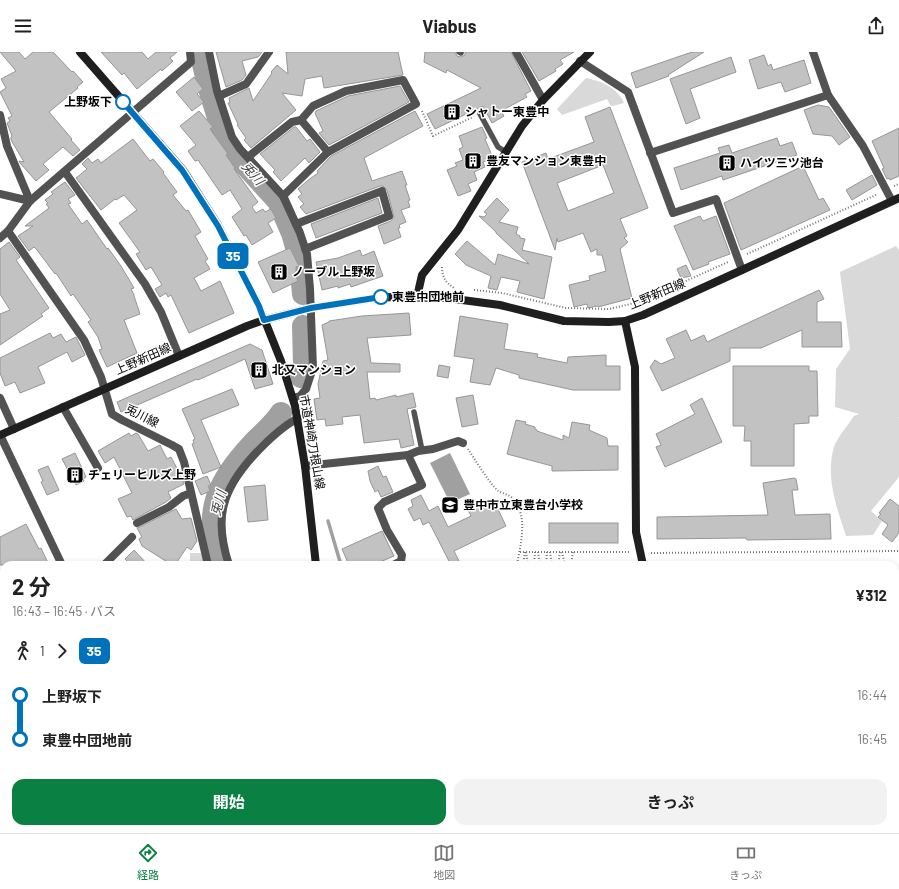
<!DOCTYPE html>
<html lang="ja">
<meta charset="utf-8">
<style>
body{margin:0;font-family:Barlow,"Noto Sans JP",sans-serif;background:#f2f2f2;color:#222;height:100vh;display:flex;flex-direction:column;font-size:15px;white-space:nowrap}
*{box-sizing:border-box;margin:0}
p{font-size:13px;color:#767676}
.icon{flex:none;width:22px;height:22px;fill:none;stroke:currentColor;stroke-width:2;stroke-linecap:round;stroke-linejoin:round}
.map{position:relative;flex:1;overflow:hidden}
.sheet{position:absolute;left:0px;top:509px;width:899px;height:272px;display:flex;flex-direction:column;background:#fff;border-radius:12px 12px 0 0;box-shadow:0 2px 6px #0003}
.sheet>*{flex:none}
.badge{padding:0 8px;border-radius:6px;font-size:14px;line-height:26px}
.map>.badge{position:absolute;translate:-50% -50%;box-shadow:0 0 0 2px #fff}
.legs{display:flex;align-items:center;gap:6px;height:44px;padding:0 12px;font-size:13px}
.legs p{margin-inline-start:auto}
.summary{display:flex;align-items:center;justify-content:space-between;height:68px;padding:0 12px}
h1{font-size:22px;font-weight:700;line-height:30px}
.primary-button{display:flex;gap:8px;margin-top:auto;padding:8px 12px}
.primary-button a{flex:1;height:46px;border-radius:12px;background:#0b8043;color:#fff;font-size:16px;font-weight:700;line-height:46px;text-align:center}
.primary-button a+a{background:#f2f2f2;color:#222}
ul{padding:0 12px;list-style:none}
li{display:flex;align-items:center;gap:14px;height:44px;font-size:15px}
li i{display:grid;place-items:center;width:6px;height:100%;margin:0 5px;background:currentColor}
li i::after{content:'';width:10px;height:10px;margin:-5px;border:3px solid;border-radius:50%;background:#fff}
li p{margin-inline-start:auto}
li:first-child i{background:linear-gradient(#0000 50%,currentColor 0)}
li:last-child i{background:linear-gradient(currentColor 50%,#0000 0)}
header{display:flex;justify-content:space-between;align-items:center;height:52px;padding:0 12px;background:#fff;font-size:18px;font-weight:700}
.tab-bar{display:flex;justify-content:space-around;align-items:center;height:56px;border-top:1px solid #e0e0e0;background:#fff;font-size:11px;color:#767676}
.tab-bar a{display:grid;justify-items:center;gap:2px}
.tab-bar .active{color:#0b8043}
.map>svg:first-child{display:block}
.green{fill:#d9d9d9}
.water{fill:#a0a0a0}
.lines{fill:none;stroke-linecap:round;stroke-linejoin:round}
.stream{stroke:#a0a0a0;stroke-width:3.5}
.river{stroke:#a0a0a0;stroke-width:22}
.building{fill:#c2c2c2;stroke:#969696;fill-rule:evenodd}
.path{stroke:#747474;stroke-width:2;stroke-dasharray:1 2;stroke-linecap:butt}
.lane{stroke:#525252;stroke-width:5.5}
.street{stroke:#525252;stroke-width:8}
.secondary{stroke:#1f1f1f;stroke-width:8}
.line-1-casing{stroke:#fff;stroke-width:9}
.line-1{stroke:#0072bc;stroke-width:6}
.stop-1-dot{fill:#fff;stroke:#0072bc;stroke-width:2}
.labels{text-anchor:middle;stroke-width:3;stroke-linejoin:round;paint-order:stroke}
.stop-label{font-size:12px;font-weight:bold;fill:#000;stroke:#fff;text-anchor:end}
.poi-label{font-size:12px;font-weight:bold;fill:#000;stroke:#fff;text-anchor:start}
.street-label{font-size:12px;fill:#000;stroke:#fff}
.water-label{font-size:13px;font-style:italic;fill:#414141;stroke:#fff}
</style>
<header><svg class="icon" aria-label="menu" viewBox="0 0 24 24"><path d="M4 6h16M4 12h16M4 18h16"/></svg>Viabus<svg class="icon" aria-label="share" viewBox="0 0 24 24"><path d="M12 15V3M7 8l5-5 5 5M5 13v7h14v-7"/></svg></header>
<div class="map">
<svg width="899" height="781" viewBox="0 0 899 781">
<rect width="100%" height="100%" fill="#fff"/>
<g class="green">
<path d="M 586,26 C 601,29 618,36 624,51 L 613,54 L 610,53 L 607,47 L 562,63 L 557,57 Z"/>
<path d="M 896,194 L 899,198 L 899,365 L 898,365 L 899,366 L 899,425 L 871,459 L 882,469 L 873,483 L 846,484 C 837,456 825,425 834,395 C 837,386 848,373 854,364 L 859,362 L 835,355 L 836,317 L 850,297 L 840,220 Z"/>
<path d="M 190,501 L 201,501 L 205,513 L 187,513 L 190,511 Z"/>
</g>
<path class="water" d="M 450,401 L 470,442 L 450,451 L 430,411 Z"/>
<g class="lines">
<g class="stream">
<path d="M 328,469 L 341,513"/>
<path d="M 348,781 L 350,777"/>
</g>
<g class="river">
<path d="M 200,0 L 209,37 L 225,88 L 233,100 L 278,149 L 292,181 L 300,209 L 303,242"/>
<path d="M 301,325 L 304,312 L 303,274"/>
<path d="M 219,513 C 203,458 217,430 254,390 C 263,381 274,372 281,361"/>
<path d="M 299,781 L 299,777"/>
</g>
</g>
<g class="building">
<path d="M 0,0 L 19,0 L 25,7 L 33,0 L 53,0 L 72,20 L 73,19 L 83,30 L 77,35 L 78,36 L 49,60 L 72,87 L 71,88 L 80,98 L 73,104 L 63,95 L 43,112 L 49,118 L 36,129 L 20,111 L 19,109 L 24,110 L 11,88 L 11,85 L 12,84 L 7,71 L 10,69 L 8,66 L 12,64 L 0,40 L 6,36 L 1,27 L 16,19 Z"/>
<path d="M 101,0 L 142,0 L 148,7 L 156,0 L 177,0 L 170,6 L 173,9 L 162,19 L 161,17 L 137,37 L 124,21 L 122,23 Z"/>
<path d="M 216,0 L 262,0 L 258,5 L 242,9 L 246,23 L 242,28 L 226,35 Z"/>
<path d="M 286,0 L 398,0 L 403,23 L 324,36 L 322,24 L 305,27 L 302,44 L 282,41 L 296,58 L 251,96 L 244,88 L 246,86 L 237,73 L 238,72 L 228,51 L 230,51 L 229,46 L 249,36 L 253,49 L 272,21 L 271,20 L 277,13 L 288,22 Z"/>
<path d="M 425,0 L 455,0 L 457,4 L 461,5 L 465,3 L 465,0 L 511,0 L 531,39 L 525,42 L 527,45 L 501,59 L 504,64 L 492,71 L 483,54 L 435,77 L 427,62 L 481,36 L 447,18 L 446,21 L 424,10 Z"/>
<path d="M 522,0 L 574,0 L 560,8 L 563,12 L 555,17 L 556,19 L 539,29 Z"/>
<path d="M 692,0 L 704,0 L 668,23 L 669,24 L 636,36 L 631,21 Z"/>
<path d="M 764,3 L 768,14 L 771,12 L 773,18 L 804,8 L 811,31 L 785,40 L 781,30 L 758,37 L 749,8 Z"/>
<path d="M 731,5 L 736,20 L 690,37 L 700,66 L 686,72 L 670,27 Z"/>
<path d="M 194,25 L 203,37 L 197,42 L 204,50 L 192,59 L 176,40 Z"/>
<path d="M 400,34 L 409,50 L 329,93 L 319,81 L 323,79 L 315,61 L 316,59 L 348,44 Z"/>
<path d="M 818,53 L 829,55 L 850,85 L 839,93 L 832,84 L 813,82 L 804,58 Z"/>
<path d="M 610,55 L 648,156 L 620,167 L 627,184 L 624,186 L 628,190 L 620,197 L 632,246 L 598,255 L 597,254 L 588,256 L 587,252 L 574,255 L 569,233 L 590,228 L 589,224 L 606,219 L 602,203 L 597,203 L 597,197 L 591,200 L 583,181 L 558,190 L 557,186 L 555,198 L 522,110 L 546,101 L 548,107 L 594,90 L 585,65 ZM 603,113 L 614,141 L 568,159 L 557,131 Z"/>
<path d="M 199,59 L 213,75 L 210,77 L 228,102 L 226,103 L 235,116 L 234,117 L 258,150 L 252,155 L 256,161 L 263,157 L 265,160 L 271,157 L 276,166 L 268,171 L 273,180 L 252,193 L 246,183 L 244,184 L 232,165 L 242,157 L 230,138 L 222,143 L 198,108 L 195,109 L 188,99 L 196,93 L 180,74 Z"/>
<path d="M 415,59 L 423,74 L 364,106 L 372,129 L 402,119 L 407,133 L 405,133 L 410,148 L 408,149 L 410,155 L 401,158 L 406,170 L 399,173 L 400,176 L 398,176 L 401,185 L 384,192 L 378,174 L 391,169 L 394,165 L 387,138 L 383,134 L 380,134 L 306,162 L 300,155 L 304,152 L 298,145 L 302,142 L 298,137 L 307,129 L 318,121 L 317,119 L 331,104 Z"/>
<path d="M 294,75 L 296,75 L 307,89 L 310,87 L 320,100 L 309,111 L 305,106 L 281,129 L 273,120 L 275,118 L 260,102 Z"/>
<path d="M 482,75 L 487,86 L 485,87 L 491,101 L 489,108 L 483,110 L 485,115 L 474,120 L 477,128 L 468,132 L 471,139 L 458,144 L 447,118 L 457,114 L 455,111 L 463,108 L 459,97 L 463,95 L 459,84 Z"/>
<path d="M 899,76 L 899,124 L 890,128 L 889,126 L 887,127 L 882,117 L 884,116 L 872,89 Z"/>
<path d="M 777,86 L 780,94 L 792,90 L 797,103 L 723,128 L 722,124 L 681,138 L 674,116 L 720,101 L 718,96 L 729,93 L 732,101 Z"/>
<path d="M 133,87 L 150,109 L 153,107 L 164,120 L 163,121 L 177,140 L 173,143 L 186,159 L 188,158 L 201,180 L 195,184 L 208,207 L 205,209 L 210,217 L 194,226 L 201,239 L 220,229 L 234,261 L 189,281 L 171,243 L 168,245 L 166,241 L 160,245 L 155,237 L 162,233 L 151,215 L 146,218 L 136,202 L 140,200 L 119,171 L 137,158 L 124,143 L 116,148 L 115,147 L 101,158 L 76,126 L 87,117 L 82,112 L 88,106 L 92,111 L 98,107 L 101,111 Z"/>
<path d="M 803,114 L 819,148 L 823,146 L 830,158 L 741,198 L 724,151 Z"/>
<path d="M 872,123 L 877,133 L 852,148 L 846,138 Z"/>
<path d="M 65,130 L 75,143 L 68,147 L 71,151 L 68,152 L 82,172 L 87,168 L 107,197 L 108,196 L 121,214 L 134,236 L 131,237 L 134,243 L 134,244 L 140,262 L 124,268 L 137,301 L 107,315 L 99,298 L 102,297 L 98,285 L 88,270 L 91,268 L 73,242 L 71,244 L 56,221 L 55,222 L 37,198 L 34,195 L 29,199 L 18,184 L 33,174 L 25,174 L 49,156 L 46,152 L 48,151 L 45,148 L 53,142 L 51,140 Z"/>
<path d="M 378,146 L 382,161 L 316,186 L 311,172 Z"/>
<path d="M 497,146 L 509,158 L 499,170 L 518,175 L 516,182 L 520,184 L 520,186 L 525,187 L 522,198 L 552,205 L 544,247 L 517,240 L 520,229 L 501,225 L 497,238 L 488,236 L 491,224 L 466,213 L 455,202 L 467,189 L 495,213 L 498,202 L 529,212 L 496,181 L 496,180 L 479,164 L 484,165 L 487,162 L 484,160 Z"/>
<path d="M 700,164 L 703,169 L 716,164 L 730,202 L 708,210 L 709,212 L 693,218 L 674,174 Z"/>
<path d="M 9,190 L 20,205 L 16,208 L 49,256 L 41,262 L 43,264 L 0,293 L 0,262 L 10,258 L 0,242 L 0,197 Z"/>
<path d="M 290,196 L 299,214 L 296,215 L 296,225 L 298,229 L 273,241 L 258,210 Z"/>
<path d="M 360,198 L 362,204 L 374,199 L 383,224 L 351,235 L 350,232 L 338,236 L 338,234 L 322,238 L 316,210 L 338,206 Z"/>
<path d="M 686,213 L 691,224 L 681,226 L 677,217 Z"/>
<path d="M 819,238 L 824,247 L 817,250 L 817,270 L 841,270 L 842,295 L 802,295 L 802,278 L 761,296 L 730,296 L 730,309 L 662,339 L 650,315 L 655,308 L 661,312 L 675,306 L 666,287 L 686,278 L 691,289 L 704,283 L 707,290 Z"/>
<path d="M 409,261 L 411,283 L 367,286 L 371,311 L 400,312 L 400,320 L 367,320 L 370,347 L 375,346 L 376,348 L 396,343 L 396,345 L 413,341 L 416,355 L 407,357 L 414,393 L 401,396 L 399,387 L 364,391 L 360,363 L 342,365 L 343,372 L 326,374 L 325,367 L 317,368 L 314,347 L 320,346 L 318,332 L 323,309 L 328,308 L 322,273 L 329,270 L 329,269 L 362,264 Z"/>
<path d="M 460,264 L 508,272 L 504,297 L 538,302 L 537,305 L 567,311 L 568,305 L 606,303 L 606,314 L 620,314 L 620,338 L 573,338 L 519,326 L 519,323 L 496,316 L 490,333 L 470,330 L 474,307 L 454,304 Z"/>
<path d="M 50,281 L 53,286 L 61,282 L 66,290 L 76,285 L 85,303 L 72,310 L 67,300 L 38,315 L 45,331 L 20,341 L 15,330 L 5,334 L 0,321 L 0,306 Z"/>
<path d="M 250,292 L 262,298 L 273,332 L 255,337 L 245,307 L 198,328 L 197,327 L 121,360 L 117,350 Z"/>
<path d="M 439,313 L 450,315 L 448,326 L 437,324 Z"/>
<path d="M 733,314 L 809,314 L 809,319 L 817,319 L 818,364 L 809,364 L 809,371 L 794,372 L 794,414 L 751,414 L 751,389 L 744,389 L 745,374 L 733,374 Z"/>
<path d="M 232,337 L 239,353 L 201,368 L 221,415 L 203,422 L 192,392 L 194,391 L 193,388 L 195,387 L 182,357 Z"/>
<path d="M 473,343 L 478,372 L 462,375 L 456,346 Z"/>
<path d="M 702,346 L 722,390 L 665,415 L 656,395 L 661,393 L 656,382 L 695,362 L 690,353 Z"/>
<path d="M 516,368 L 526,370 L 525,372 L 535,375 L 535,377 L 537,378 L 537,379 L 563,388 L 563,383 L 569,386 L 572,370 L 590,373 L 589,378 L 607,386 L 608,394 L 618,394 L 618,418 L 552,419 L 552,414 L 507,402 Z"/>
<path d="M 129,381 L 131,384 L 136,381 L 138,382 L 148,399 L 160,393 L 167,407 L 171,405 L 182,426 L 184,432 L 168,440 L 171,446 L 166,450 L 133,468 L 131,464 L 127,465 L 118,447 L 132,441 L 114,405 L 105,411 L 98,399 Z"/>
<path d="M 75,401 L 86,425 L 83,427 L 84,429 L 76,433 L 62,407 Z"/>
<path d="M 48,414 L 59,438 L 47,443 L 41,430 L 43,429 L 38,418 Z"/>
<path d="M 378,414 L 383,425 L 386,424 L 393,440 L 381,445 L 378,438 L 375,440 L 370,429 L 368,419 Z"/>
<path d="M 207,424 L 211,433 L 208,434 L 210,439 L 201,443 L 195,429 Z"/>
<path d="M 794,426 L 796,427 L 798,438 L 792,438 L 795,463 L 830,462 L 831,487 L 747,488 L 746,486 L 657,487 L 657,465 L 768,463 L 763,431 Z"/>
<path d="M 265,433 L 268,468 L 248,470 L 244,435 Z"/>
<path d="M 421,443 L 429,459 L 438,454 L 448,475 L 471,464 L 468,458 L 486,448 L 489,454 L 495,451 L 506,474 L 454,499 L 461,513 L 451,513 L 429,470 L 423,473 L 420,466 L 414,469 L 408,457 L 413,454 L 411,448 Z"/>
<path d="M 890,447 L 899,454 L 899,481 L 892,490 L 882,482 L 888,473 L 878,465 L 881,462 L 879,461 Z"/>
<path d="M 176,457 L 182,467 L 191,466 L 197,489 L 191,498 L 187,495 L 175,513 L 172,513 L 142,494 L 139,487 L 142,485 L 137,476 Z"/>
<rect x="549" y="471" width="69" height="20"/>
<path d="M 26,472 L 39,497 L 41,496 L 49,513 L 0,513 L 0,485 Z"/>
<path d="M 382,479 L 394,504 L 373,513 L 349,513 L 342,497 Z"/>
<path d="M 134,498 L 148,513 L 131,513 L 125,507 Z"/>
</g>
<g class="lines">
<g class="path">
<path d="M 422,59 L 433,84 L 473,65"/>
<path d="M 894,134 L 899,132"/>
<path d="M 747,202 L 878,142"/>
<path d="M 442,215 C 442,225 446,231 454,236"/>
<path d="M 474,238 L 502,241 L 566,256 L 609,257 L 639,250 L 728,210"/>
<path d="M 468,397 C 476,409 488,429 497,438 C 502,442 509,442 513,447 C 529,465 520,493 517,513"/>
<path d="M 520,500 L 630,500"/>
<path d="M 526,500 L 528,513"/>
<path d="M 538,500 L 540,513"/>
<path d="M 550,500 L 552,513"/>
<path d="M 562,500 L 565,513"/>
<path d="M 651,501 L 899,499"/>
<path d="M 523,513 L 525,500"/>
<path d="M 534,513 L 535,500"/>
<path d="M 546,513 L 547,500"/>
<path d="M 558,513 L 560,500"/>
<path d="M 571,513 L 573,500"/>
<path d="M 895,522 L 899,522"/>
</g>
<g class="lane">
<path d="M 459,0 L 461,1"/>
<path d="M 480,62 L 498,95 L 506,100"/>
<path d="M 414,360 L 422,398"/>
</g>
<g class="street">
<path d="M 209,0 L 217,39 L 232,85 L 240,97 L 283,144 L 300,181 L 307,202 L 310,237 L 313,316 L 306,337 L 300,344 L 293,346"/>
<path d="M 516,0 L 543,48"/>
<path d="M 813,0 L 828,43 L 863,94 L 892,149"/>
<path d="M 580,9 L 628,40 L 673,161 L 716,147 L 742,218"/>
<path d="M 219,44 L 246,32 L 269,0"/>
<path d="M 0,63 L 7,94 L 30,149 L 0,142"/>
<path d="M 301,68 L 328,100"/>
<path d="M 650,101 L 828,43"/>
<path d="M 248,105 L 292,70 L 301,68 L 313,54 L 346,39 L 403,28 L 416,52 L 328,100 L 283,144"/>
<path d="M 65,120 L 145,232 L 161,260 L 179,304"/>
<path d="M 296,172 L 382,139 L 389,164 L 305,197"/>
<path d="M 8,179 L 84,288 L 101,325 L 112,362 L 122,368 L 172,393 L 179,397 L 184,410 L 208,513"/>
<path d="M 0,186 L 8,179 L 30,149 L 191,10 L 190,0"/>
<path d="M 0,346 L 14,377"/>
<path d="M 63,355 L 98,416"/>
<path d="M 0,383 L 62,513"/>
<path d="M 305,414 L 408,403"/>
<path d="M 137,471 L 169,455 L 183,444 L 191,441"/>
<path d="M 104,513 L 132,485"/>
<path d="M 229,513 C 214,467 221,439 254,403 C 267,389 280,376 298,366"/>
<path d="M 393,513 L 401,509 L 402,503 L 387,478 L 378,456 L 384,450 L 422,433 L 408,403 L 418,399 L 433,397 L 458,389 L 463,391"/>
<path d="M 0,552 L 4,559"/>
<path d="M 0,666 L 4,664"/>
<path d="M 0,705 L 4,701"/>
<path d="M 419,777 L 430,779 L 448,777"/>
<path d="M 559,777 L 562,781"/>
<path d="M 40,781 L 44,777"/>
<path d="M 87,781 L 87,777"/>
<path d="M 158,781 L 158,777"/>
<path d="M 286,781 L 287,777"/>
<path d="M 357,781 L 358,777"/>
</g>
<g class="secondary">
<path d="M 80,0 L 183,118 L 218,173 L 259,254 L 281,309 L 295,354 L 305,414 L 316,513"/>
<path d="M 417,245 L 422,223 L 458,178 L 522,74 L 543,48 L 590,0"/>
<path d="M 625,269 L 635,315 L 636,480 L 643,513"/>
<path d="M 0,383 L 247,274 L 264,268 L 311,256 L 381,245 L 447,246 L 500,253 L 564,269 L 609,270 L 625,269 L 643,263 L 742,218 L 899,146"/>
<path d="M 724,777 L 724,781"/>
<path d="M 325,781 L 325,777"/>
</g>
</g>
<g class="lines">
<g class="line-1-casing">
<path id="line-1" d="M 123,50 L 182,118 L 218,174 L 259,254 L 264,268 L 311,256 L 381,245"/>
</g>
<use href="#line-1" class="line-1"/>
</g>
<defs>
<g id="building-square" transform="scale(0.9)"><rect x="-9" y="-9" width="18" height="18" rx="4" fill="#000" stroke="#fff"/><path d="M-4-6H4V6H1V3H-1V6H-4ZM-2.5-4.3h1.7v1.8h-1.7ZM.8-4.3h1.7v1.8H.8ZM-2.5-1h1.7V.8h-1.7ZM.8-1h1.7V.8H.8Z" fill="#fff"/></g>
<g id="school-square" transform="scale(0.9)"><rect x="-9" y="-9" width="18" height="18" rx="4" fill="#000" stroke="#fff"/><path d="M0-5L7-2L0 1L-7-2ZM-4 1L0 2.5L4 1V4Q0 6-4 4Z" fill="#fff"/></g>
</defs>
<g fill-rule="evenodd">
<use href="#building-square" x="452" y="60"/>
<use href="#building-square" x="473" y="109"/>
<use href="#building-square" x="727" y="111"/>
<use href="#building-square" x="279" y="220"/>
<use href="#building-square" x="259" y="318"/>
<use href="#building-square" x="75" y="423"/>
<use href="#school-square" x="450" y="453"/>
</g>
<g class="stop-1-dot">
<circle cx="123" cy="50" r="7"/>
<circle cx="381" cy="245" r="7"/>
</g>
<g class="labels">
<g class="stop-label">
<text x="112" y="54">上野坂下</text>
<text x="392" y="249" text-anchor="start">東豊中団地前</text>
</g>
<g class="poi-label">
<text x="465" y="64">シャトー東豊中</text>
<text x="486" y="113">豊友マンション東豊中</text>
<text x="740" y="115">ハイツ三ツ池台</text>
<text x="292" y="224">ノーブル上野坂</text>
<text x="272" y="322">北又マンション</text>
<text x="88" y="427">チェリーヒルズ上野</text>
<text x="463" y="457">豊中市立東豊台小学校</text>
</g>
<g class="street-label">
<text transform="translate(657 242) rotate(-23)" y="4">上野新田線</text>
<text transform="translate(143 307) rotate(-24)" y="4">上野新田線</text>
<text transform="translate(142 364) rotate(27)" y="4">兎川線</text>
<text transform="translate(312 390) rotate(80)" y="4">市道神崎刀根山線</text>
</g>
<g class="water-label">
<text transform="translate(253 121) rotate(49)" y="5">兎川</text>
<text transform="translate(218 451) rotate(-75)" y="5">兎川</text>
</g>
</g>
</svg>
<b class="badge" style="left:233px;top:204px;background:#0072bc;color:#fff">35</b>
<section class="sheet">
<div class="summary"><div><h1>2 分</h1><p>16:43 – 16:45 · バス</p></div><b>¥312</b></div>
<div class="legs"><svg class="icon" aria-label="walk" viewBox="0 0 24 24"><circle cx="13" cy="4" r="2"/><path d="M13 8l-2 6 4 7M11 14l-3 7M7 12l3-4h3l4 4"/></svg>1<svg class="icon" aria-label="forward" viewBox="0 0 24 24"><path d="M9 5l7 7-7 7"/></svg><b class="badge" style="background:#0072bc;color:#fff">35</b></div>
<ul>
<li><i style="color:#0072bc"></i><b>上野坂下</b><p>16:44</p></li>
<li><i style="color:#0072bc"></i><b>東豊中団地前</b><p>16:45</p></li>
</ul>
<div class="primary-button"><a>開始</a><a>きっぷ</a></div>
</section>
</div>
<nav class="tab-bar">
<a class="active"><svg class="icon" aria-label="directions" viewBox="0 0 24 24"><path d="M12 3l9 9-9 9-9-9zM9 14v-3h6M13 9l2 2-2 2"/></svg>経路</a>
<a><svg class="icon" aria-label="map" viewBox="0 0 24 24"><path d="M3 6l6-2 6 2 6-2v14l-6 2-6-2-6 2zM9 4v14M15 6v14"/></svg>地図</a>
<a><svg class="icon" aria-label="tickets" viewBox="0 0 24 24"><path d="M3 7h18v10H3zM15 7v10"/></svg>きっぷ</a>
</nav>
